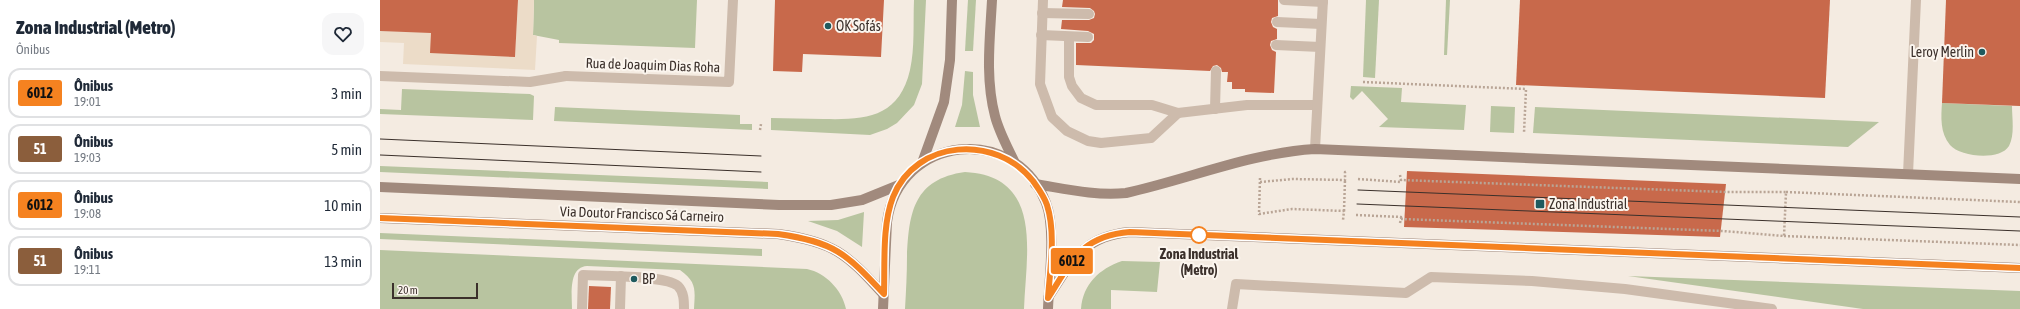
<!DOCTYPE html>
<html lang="pt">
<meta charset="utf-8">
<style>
body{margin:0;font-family:"Asap Condensed",sans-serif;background:#f6f6f7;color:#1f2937;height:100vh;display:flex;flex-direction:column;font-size:15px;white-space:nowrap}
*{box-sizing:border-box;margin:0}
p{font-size:13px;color:#747a83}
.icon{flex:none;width:22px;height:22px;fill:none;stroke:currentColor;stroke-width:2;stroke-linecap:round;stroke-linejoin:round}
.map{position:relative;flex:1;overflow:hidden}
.details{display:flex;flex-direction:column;background:#fff;width:380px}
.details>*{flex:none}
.badge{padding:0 8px;border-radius:3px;font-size:14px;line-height:26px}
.scale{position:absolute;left:12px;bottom:10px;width:86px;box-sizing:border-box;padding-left:4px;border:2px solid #3b302b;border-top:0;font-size:11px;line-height:14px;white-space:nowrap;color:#3b302b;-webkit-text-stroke:3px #fbf5ee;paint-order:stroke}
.map>.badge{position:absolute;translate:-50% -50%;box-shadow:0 0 0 2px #fff}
.round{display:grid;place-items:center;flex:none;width:42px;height:42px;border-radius:12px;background:#f6f6f7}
.overview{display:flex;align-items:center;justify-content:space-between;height:68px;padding:0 16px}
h1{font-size:19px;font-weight:800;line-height:30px}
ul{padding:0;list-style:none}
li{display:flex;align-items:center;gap:12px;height:50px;margin:0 8px 6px;padding:0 8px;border:2px solid #e0e1e3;border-radius:12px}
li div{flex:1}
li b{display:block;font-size:15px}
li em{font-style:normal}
li .badge{min-width:44px;font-weight:700;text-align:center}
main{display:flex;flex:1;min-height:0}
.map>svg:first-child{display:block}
.green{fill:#b8c4a0}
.plaza{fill:#ecdcc8}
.building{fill:#c8694b}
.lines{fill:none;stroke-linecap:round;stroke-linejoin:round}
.path{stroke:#b9a596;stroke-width:2.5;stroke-dasharray:2 2;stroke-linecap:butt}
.service{stroke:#cdbbac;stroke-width:10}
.minor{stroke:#cdbbac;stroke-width:10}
.secondary{stroke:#a18a7d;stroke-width:10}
.tram{stroke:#3b302b;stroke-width:1}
.line-casing{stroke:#fff;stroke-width:9}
.line{stroke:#f58220;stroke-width:6}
.poi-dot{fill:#1f5a5e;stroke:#fbf5ee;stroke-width:1.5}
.stop-dot{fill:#fff;stroke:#f58220;stroke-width:2}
.labels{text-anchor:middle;stroke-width:4;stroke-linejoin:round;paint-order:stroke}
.poi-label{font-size:14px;fill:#3b302b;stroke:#fbf5ee;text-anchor:start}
.street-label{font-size:14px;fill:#3b302b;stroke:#fbf5ee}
.stop-label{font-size:14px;font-weight:bold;fill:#3b302b;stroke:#fbf5ee}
</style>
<main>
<section class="details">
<div class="overview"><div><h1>Zona Industrial (Metro)</h1><p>Ônibus</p></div><a class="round"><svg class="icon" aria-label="heart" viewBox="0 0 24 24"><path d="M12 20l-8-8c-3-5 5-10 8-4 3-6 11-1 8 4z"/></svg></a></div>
<ul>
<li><span class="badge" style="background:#f58220;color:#111">6012</span><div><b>Ônibus</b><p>19:01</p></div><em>3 min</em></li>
<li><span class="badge" style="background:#8b5e3c;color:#fff">51</span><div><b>Ônibus</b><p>19:03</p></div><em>5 min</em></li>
<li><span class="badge" style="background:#f58220;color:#111">6012</span><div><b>Ônibus</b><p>19:08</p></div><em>10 min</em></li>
<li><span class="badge" style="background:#8b5e3c;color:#fff">51</span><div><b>Ônibus</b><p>19:11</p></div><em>13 min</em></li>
</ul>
</section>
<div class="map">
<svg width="1640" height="309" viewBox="0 0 1640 309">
<rect width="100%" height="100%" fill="#f4ebe1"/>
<g class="green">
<path d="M 154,0 L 317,0 L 315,48 L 179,43 L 179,40 L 153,35 Z"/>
<path d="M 534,0 L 546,0 L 542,84 L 534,105 L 517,123 L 507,129 L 490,135 L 391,130 L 391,118 C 408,118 426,119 443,119 C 485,120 519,118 530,70 C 535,48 533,23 534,0 Z"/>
<path d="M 588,0 L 596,0 L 593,51 L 585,51 Z"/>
<path d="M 986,0 L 999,0 L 995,78 L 983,77 Z"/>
<path d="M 1066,0 L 1070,0 L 1067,55 L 1064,55 Z"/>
<path d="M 585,71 L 593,72 L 593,95 L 600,127 L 575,127 L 582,105 Z"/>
<path d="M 971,86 L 1022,88 L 1021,102 L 1086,105 L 1084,130 L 999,127 L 1008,119 L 982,91 L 973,100 L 970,97 Z"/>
<path d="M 22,89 L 150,94 L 154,96 L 153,120 L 0,114 L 0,109 L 21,110 Z"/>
<path d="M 1562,103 L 1632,106 C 1632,118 1635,135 1629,146 C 1620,161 1580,157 1570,145 C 1560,133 1561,117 1562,103 Z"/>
<path d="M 1111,106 L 1135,107 L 1134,133 L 1110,132 Z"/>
<path d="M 175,107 L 360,115 L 360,124 L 372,124 L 372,130 L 174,121 Z"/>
<path d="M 1155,107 L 1499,122 L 1468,147 L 1153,133 Z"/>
<path d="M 0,166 L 388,182 L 388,189 L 0,172 Z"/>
<path d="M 585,172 C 664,176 646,254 644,309 L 525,309 C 526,291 527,274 527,256 C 529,212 534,179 585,172 Z"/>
<path d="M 484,212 L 482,247 L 457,231 L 428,221 L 458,220 Z"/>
<path d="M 0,233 L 382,249 L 382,256 L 0,239 Z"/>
<path d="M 0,250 L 427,269 C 446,273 462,290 466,309 L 314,309 C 315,290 317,282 300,270 L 207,266 C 188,267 192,296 192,309 L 0,309 Z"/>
<path d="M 742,261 L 780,262 L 777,292 L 731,290 L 731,309 L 701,309 C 703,284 719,269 742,261 Z"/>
<path d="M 1248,276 L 1640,291 L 1640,309 L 1483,309 Z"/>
</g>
<path class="plaza" d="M 138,0 L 154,0 L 153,35 L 157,36 L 155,70 L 23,64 L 24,43 L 0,42 L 0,31 L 51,32 L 135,57 Z"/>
<g class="building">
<path d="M 0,0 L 138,0 L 135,57 L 50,53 L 51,33 L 0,31 Z"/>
<path d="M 395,0 L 504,0 L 501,57 L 423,54 L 422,72 L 393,71 Z"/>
<path d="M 683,0 L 898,0 L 898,16 L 892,18 L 891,22 L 893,27 L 897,29 L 897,39 L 891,41 L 890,45 L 892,50 L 896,52 L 894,93 L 865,92 L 865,89 L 852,89 L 852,82 L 847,82 L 848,72 L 842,72 L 841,68 L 837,65 L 833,66 L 830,71 L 696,65 L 696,43 L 711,43 L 714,40 L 714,34 L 708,31 L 681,29 L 682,20 L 709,20 L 714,18 L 715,14 L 714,11 L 710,8 L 682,7 Z"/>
<path d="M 1140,0 L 1450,0 L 1445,98 L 1136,85 Z"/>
<path d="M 1566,0 L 1640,0 L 1640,106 L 1562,103 Z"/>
<path d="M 1027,171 L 1346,184 L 1340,237 L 1024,227 Z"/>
<path d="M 209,286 L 231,287 L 230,309 L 208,309 Z"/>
</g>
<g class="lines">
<g class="path">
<path d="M 983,82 L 1146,89 L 1144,133"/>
<path d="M 380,130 L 381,124"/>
<path d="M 880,178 L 879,214 L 912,209 L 964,211 L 963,220"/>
<path d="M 978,179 L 1021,182 L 1021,180"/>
<path d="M 880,182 L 913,179 L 965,180 L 965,172 L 967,172"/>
<path d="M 1406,192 L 1640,202"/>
<path d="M 964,211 L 965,180"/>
<path d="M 976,215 L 1021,217 L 1021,219"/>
<path d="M 1020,223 L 1021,219 L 1343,231 L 1404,236 L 1406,192 L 1345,192 L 1021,180 L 1020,175"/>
<path d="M 1404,236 L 1640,245"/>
</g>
<g class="service">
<path d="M 663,0 L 660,84 L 672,117 L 687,131 L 708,141 L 721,143 L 771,138 L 798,113"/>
<path d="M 904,0 L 943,2"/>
<path d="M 662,13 L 709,14"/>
<path d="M 897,22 L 941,24"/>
<path d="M 661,35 L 708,37"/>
<path d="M 689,37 L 689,77 L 692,86 L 701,98 L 716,105 L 772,105 L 798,113 L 867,105 L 937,105"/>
<path d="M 896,45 L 940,47"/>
<path d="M 0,76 L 150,82 L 186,76"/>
<path d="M 835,109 L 836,71"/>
<path d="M 202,309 L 203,275 C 222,276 285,275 298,286 C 304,292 304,301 304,309"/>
<path d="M 240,309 L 241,276"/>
<path d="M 852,309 L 856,284 L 1026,293 L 1051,277 L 1152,281 L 1245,289 L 1392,309"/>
</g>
<g class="minor">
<path d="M 186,76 L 349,82 L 353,0"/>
<path d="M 935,149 L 943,0"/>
<path d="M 1528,174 L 1536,0"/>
</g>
<g class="secondary">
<path d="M 612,0 C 610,38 605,78 615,116 C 619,132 628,148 635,163"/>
<path d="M 542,163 L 564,102 L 570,60 L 572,0"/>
<path d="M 655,184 C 686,189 715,196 746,193 C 809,179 870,153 935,149 L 1640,179"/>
<path d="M 0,187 L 399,205 L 451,205 L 482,200 L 519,185"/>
<path d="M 0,218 L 398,234 C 454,242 466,253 503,294"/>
<path d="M 668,298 C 691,262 703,236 750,232 L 1640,268"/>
<path d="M 503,309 L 507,222 C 519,135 635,122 666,203 C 676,229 669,280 668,309"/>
</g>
<g class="tram">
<path d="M 0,139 L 381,156"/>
<path d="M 0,155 L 381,172"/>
<path d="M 978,190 L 1640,217"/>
<path d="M 977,204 L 1640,231"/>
</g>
</g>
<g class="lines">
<g class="line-casing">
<path id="line" d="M 0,218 L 398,234 C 454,242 466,253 504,294 C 505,264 502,225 513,197 C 536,139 616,134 653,181 C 658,188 664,196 667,205 C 676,233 670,269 668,298 C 692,261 701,236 750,232 L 1640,268"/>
</g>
<use href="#line" class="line"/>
</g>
<g class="poi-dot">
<circle cx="448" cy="26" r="4"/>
<circle cx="1602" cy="52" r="4"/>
<rect x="1155" y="199" width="10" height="10" rx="2"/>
<circle cx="254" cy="279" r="4"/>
</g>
<circle class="stop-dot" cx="819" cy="235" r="8"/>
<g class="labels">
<g class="poi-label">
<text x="456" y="31">OK Sofás</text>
<text x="1594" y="57" text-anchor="end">Leroy Merlin</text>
<text x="1169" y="209">Zona Industrial</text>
<text x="262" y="284">BP</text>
</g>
<g class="street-label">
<text transform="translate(273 65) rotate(2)" y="5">Rua de Joaquim Dias Roha</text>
<text transform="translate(262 214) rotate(2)" y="5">Via Doutor Francisco Sá Carneiro</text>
</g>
<g class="stop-label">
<text x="819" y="259">Zona Industrial<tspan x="819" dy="16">(Metro)</tspan></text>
</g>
</g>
</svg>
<div class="scale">20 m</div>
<b class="badge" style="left:692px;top:261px;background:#f58220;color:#111">6012</b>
</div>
</main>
